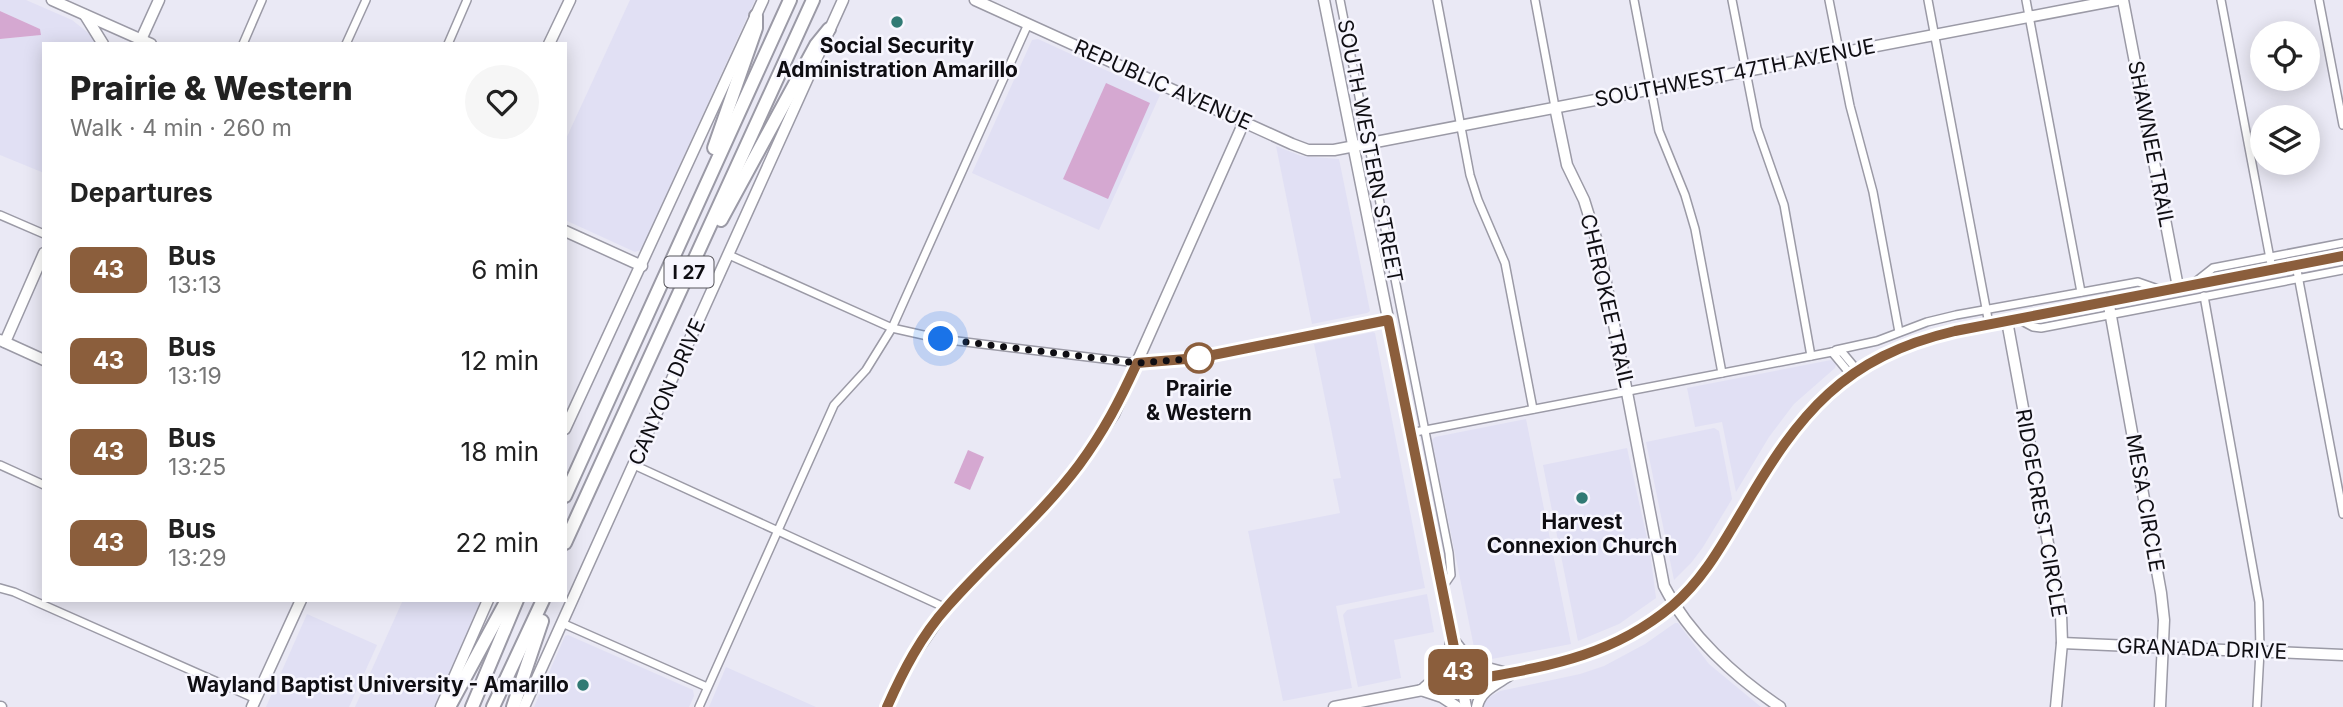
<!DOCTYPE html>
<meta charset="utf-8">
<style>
body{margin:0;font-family:Inter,sans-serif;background:#f6f6f6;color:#222;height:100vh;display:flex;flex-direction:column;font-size:26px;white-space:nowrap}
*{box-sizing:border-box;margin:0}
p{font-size:23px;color:#767676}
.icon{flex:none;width:38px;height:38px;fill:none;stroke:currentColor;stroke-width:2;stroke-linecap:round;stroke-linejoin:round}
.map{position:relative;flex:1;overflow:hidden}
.panel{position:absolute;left:42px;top:42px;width:525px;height:560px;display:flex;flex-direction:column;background:#fff;border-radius:0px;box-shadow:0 4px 18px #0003}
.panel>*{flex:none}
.badge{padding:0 14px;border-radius:10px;font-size:24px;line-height:46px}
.fabs{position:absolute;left:2250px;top:21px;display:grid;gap:14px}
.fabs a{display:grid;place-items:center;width:70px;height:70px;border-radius:50%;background:#fff;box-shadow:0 4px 18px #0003;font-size:35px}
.you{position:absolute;width:35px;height:35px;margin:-18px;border:5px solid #fff;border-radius:50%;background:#1a73e8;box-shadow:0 0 0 10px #1a73e833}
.map>.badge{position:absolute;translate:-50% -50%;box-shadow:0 0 0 4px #fff}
h2{padding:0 28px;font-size:26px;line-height:63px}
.round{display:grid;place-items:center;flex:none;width:74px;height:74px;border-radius:37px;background:#f6f6f6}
.overview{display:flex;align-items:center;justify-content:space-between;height:119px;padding:0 28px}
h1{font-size:33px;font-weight:800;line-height:52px}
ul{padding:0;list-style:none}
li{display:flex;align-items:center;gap:21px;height:91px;padding:0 28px}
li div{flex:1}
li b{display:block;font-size:26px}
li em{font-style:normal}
li .badge{min-width:77px;font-weight:700;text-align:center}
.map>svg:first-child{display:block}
.built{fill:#e1e0f4}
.green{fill:#d5a8d1}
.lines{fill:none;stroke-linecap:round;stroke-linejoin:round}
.street-casing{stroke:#9b9aa6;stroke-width:10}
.secondary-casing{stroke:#9b9aa6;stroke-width:13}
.highway-casing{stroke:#9b9aa6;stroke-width:16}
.street{stroke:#fff;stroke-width:7}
.secondary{stroke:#fff;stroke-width:10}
.highway{stroke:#fff;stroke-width:12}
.line-casing{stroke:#fff;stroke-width:16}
.line{stroke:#8b5e3c;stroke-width:10}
.walk{stroke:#0f0e13;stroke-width:7;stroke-dasharray:0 12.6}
.poi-dot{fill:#317a74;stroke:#f7f6fe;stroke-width:2.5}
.stop-dot{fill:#fff;stroke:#8b5e3c;stroke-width:3.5}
.labels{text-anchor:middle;stroke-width:5;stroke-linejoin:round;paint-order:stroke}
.shield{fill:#f7f6fe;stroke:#55545a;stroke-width:2}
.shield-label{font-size:19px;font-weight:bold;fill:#0f0e13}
.poi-label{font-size:21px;font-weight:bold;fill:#0f0e13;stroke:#f7f6fe}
.street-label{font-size:21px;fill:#0f0e13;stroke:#f7f6fe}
.stop-label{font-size:21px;font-weight:bold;fill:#0f0e13;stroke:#f7f6fe}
</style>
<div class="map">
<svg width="2343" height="707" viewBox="0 0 2343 707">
<rect width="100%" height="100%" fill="#eae9f5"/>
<g class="built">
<path d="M 0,0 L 26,0 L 72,20 L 92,36 L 96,44 L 44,44 L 44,173 L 0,155 L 0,39 L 41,35 L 40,29 L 0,11 Z"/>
<path d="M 630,0 L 755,0 L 641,250 L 635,252 L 565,220 L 565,141 Z"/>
<path d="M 1038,39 L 1160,95 L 1099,230 L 972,173 L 1032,40 Z"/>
<path d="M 1276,146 L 1301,156 L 1339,159 L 1370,311 L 1367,313 L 1312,324 Z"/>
<path d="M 1373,332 L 1375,333 L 1425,588 L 1336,606 L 1352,688 L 1283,701 L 1248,531 L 1340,513 L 1333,479 L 1341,478 L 1314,344 Z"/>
<path d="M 1831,360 L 1836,364 L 1835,368 L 1794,404 L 1769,437 L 1736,492 L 1722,422 L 1695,427 L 1687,388 Z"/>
<path d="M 1526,419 L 1571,644 L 1481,661 L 1476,657 L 1432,440 L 1435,437 Z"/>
<path d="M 1714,428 L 1719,431 L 1732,499 L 1703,547 L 1691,563 L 1674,580 L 1646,442 Z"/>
<path d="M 1627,448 L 1650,552 L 1656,598 L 1619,624 L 1578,641 L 1543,465 Z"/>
<path d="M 1427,594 L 1434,632 L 1394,640 L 1401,678 L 1358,687 L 1343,615 L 1347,610 Z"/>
<path d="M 403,600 L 482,600 L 435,707 L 355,707 Z"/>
<path d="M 307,614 L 377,645 L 349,707 L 266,707 Z"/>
<path d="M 1675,623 L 1678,623 L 1709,664 L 1761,707 L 1483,707 L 1484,700 L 1500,691 L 1580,674 L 1604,666 L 1645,644 Z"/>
<path d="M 568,635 L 693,690 L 694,696 L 689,707 L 534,707 L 565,636 Z"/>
<path d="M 726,667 L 816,707 L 709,707 Z"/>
</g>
<g class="green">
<path d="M 0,11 L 40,29 L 41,35 L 0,39 Z"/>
<path d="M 1106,83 L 1150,103 L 1108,199 L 1063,179 Z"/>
<path d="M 968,450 L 984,457 L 970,490 L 954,483 Z"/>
</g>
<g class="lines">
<g class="street-casing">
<g id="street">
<path d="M 1340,0 L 1449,553 L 1451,575 L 1442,588"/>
<path d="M 1437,0 L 1470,175 L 1478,200 L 1505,263 L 1533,409"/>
<path d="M 1535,0 L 1555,107"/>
<path d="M 1634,0 L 1659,131 L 1685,195 L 1695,229 L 1722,373"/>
<path d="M 1732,0 L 1757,128 L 1784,205 L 1811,356"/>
<path d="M 1829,0 L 1850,106 L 1873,192 L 1899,332"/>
<path d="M 1928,0 L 1989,324"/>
<path d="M 2026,0 L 2081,292"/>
<path d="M 2221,0 L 2272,269"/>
<path d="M 2319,0 L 2343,125"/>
<path d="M 243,44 L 262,0"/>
<path d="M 346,44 L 366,0"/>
<path d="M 448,44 L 467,0"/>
<path d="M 0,215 L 44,234"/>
<path d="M 729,255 L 892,328 L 941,339 L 1137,363 L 1198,358 L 1388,320"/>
<path d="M 2296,265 L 2343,514"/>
<path d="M 2194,283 L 2213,268 L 2343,243"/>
<path d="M 2204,296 L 2259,602 L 2260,651 L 2257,707"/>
<path d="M 2018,319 L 2033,327 L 2041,328 L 2343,270"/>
<path d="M 1836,350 L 1877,341 L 1927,322 L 1956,315 L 2138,282 L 2161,290"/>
<path d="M 1832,352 L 1851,375"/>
<path d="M 1410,433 L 1832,352 L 1842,352 L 1857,370"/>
<path d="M 0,465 L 44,485"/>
<path d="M 634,465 L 946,608"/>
<path d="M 0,588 L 14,592 L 256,699"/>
<path d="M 562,623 L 707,687"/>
<path d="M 699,707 L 834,405 L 866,370 L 892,328 L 1028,24"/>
</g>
</g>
<g class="secondary-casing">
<g id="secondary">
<path d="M 52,0 L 151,44"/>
<path d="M 975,0 L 1292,144 L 1308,150 L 1334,150 L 2117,0"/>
<path d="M 1324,0 L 1466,707"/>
<path d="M 2123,0 L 2178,287"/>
<path d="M 85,15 L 103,44"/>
<path d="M 139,44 L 159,0"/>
<path d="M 549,44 L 570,0"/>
<path d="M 1555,107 L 1567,165 L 1584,200 L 1600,251 L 1664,586 C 1689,635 1735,677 1780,707"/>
<path d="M 565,231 L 642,266"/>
<path d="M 2108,300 L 2161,593 L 2164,620 L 2160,707"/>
<path d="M 2007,321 L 2061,614 L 2062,643 L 2056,707"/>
<path d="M 0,340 L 44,360"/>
<path d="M 5,342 L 44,253"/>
<path d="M 565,429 L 763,0"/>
<path d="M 1452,638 L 1472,664 L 1503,672"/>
<path d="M 2062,643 L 2343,655"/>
<path d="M 1424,688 L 1446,668 L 1451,643"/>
<path d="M 1421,690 L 1442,697 L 1457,707"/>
<path d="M 0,707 L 1,707"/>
<path d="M 252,707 L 301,600"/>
<path d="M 441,707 L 488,600"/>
<path d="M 524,707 L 843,0"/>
<path d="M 887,707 L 907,665 L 946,608 L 1041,510 L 1078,467 L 1114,414 L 1244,122"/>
<path d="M 1334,707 C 1381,698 1428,689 1475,680 C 1549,665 1600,660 1663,613 C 1699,586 1721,547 1743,508 C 1798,413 1845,357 1955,331 L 2343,256"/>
<path d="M 1477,707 C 1480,690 1497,684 1510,675"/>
</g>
</g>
<g class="highway-casing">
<g id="highway">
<path d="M 714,148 L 756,28 L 756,16"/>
<path d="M 721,220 L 816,45 L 829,29"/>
<path d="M 565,496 L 790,0"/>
<path d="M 565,543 L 813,0"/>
<path d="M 449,707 L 507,600"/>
<path d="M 472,707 L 517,600"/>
<path d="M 493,707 L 543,600"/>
<path d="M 513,707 L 542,621"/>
</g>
</g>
<use href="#street" class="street"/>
<use href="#secondary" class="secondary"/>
<use href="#highway" class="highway"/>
</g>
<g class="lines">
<g class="line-casing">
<path id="line" d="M 887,707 C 903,671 921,636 948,606 C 990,558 1040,517 1079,465 C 1104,431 1119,402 1137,363 L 1198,358 L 1388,320 L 1461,682 C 1540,667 1607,660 1672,606 C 1704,579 1723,543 1744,508 C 1799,413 1844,357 1955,331 L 2343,256"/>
</g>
<use href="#line" class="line"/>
<path class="walk" d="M 941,339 L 1137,363 L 1199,358"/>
</g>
<g class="poi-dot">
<circle cx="897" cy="22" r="7"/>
<circle cx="1582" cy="498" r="7"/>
<circle cx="583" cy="685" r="7"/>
</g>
<circle class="stop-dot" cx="1199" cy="358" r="14"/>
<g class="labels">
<rect class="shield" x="664.5" y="256.5" width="49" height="31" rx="5"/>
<g class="shield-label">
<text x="689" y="279">I 27</text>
</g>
<g class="poi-label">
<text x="897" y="53">Social Security<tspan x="897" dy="24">Administration Amarillo</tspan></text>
<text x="1582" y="529">Harvest<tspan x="1582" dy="24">Connexion Church</tspan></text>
<text x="569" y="692" text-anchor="end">Wayland Baptist University - Amarillo</text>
</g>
<g class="street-label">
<text transform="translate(1735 73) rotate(-11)" y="7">SOUTHWEST 47TH AVENUE</text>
<text transform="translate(1163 85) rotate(24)" y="7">REPUBLIC AVENUE</text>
<text transform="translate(2151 144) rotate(79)" y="7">SHAWNEE TRAIL</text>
<text transform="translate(1370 151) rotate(79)" y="7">SOUTH WESTERN STREET</text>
<text transform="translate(1607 301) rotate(77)" y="7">CHEROKEE TRAIL</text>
<text transform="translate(667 392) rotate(-66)" y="7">CANYON DRIVE</text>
<text transform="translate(2145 503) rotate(80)" y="7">MESA CIRCLE</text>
<text transform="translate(2041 513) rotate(80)" y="7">RIDGECREST CIRCLE</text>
<text transform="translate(2202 649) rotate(2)" y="7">GRANADA DRIVE</text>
</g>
<g class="stop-label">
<text x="1199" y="396">Prairie<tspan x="1199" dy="24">&amp; Western</tspan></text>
</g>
</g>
</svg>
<div class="fabs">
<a><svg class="icon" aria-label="locate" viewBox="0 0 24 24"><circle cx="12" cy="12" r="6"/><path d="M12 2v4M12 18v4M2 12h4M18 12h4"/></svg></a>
<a><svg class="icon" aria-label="layers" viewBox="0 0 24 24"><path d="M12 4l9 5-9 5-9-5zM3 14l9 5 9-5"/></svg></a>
</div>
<div class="you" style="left:941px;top:339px"></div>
<b class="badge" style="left:1458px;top:672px;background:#8b5e3c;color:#fff">43</b>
<section class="panel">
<div class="overview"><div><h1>Prairie &amp; Western</h1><p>Walk · 4 min · 260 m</p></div><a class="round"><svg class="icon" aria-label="heart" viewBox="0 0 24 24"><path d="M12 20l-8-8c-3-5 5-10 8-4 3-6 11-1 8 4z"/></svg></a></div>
<h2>Departures</h2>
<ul>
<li><span class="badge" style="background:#8b5e3c;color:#fff">43</span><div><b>Bus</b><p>13:13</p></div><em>6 min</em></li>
<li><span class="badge" style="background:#8b5e3c;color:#fff">43</span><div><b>Bus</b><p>13:19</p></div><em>12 min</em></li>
<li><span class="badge" style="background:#8b5e3c;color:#fff">43</span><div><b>Bus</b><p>13:25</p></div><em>18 min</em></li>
<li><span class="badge" style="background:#8b5e3c;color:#fff">43</span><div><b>Bus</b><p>13:29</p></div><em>22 min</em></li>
</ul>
</section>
</div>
